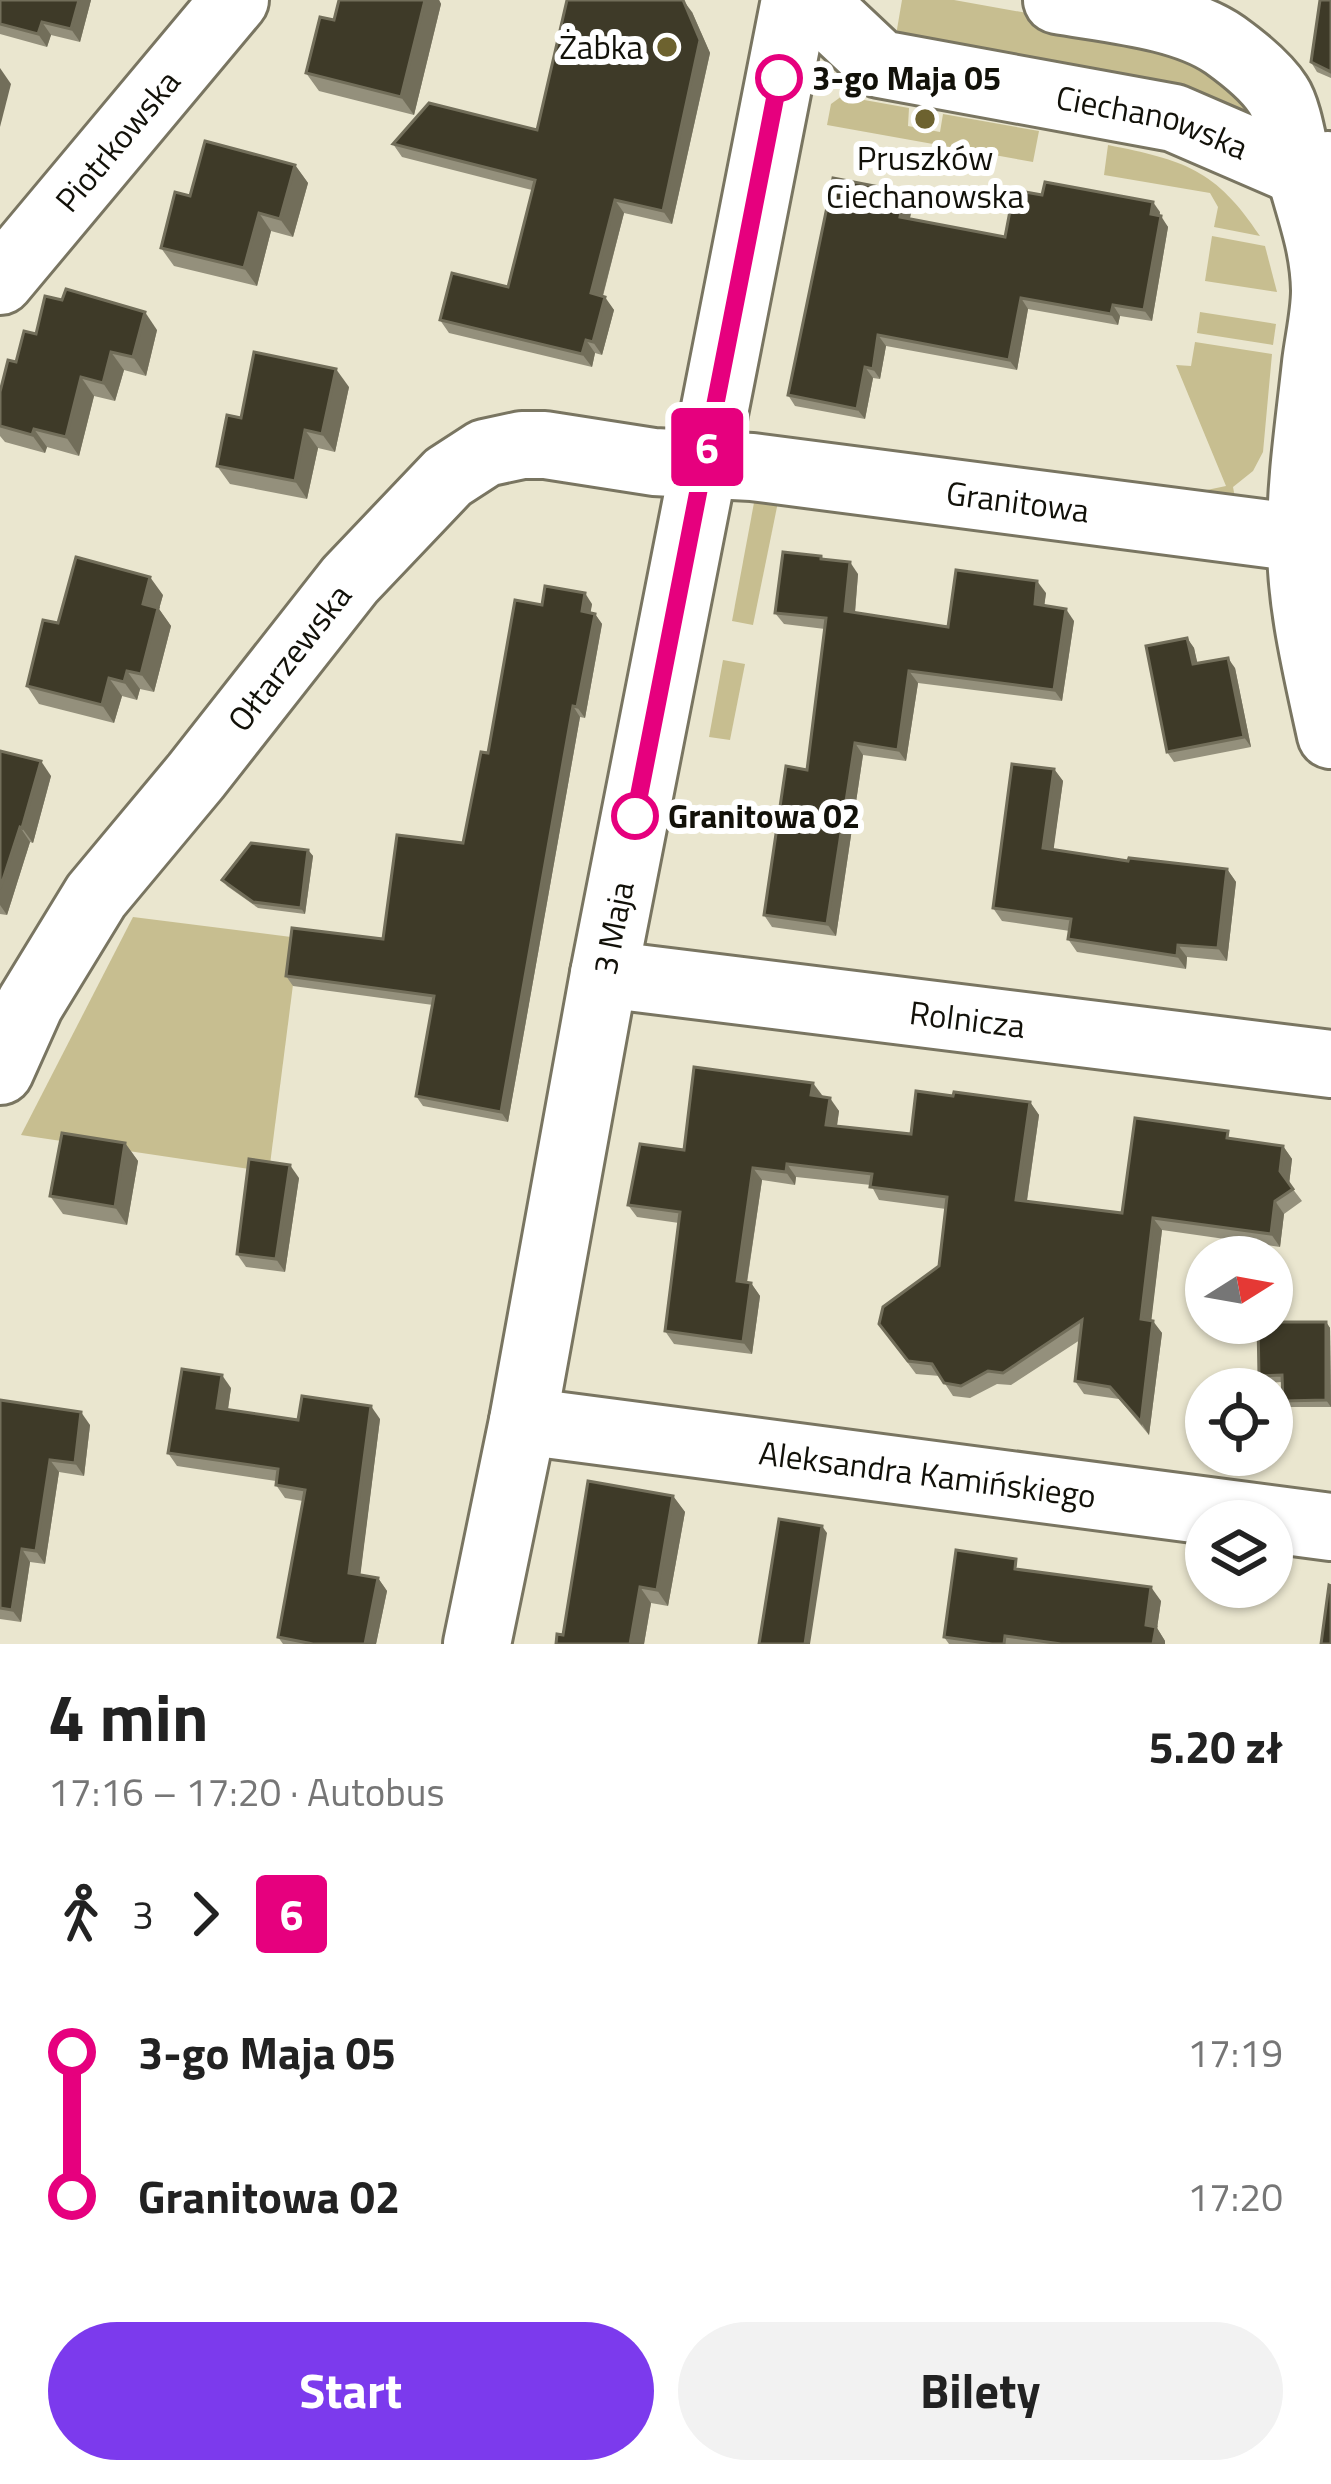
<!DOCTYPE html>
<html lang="pl">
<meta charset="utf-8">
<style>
body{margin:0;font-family:"Titillium Web",sans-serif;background:#f2f2f2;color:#222;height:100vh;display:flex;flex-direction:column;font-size:45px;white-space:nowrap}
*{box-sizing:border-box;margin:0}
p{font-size:39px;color:#767676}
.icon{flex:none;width:66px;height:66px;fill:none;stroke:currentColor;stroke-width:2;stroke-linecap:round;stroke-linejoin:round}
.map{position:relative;height:1644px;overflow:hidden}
.side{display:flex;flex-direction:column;background:#fff;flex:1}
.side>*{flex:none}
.badge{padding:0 24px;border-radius:9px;font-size:42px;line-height:78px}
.needle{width:78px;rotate:79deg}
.tools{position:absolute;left:1185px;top:1236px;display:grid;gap:24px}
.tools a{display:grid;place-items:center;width:108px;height:108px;border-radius:50%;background:#fff;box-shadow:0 3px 9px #0004;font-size:60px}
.map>.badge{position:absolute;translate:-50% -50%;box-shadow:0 0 0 6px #fff}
.legs{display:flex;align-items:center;gap:18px;height:132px;padding:0 48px;font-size:39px}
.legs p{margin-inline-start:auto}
.headline{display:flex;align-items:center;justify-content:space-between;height:204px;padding:0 48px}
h1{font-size:66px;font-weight:700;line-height:90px}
.button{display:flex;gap:24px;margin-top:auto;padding:24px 48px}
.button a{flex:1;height:138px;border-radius:72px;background:#7c3aed;color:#fff;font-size:48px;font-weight:700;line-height:138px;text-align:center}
.button a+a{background:#f2f2f2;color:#222}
ul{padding:0 48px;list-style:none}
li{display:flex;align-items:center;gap:42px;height:144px;font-size:45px}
li i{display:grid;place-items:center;width:18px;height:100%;margin:0 15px;background:currentColor}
li i::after{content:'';width:30px;height:30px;margin:-15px;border:9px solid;border-radius:50%;background:#fff}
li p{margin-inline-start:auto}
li:first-child i{background:linear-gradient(#0000 50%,currentColor 0)}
li:last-child i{background:linear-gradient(currentColor 50%,#0000 0)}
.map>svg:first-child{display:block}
.green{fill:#c7be90}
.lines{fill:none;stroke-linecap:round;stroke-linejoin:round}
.minor-casing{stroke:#797561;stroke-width:72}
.minor{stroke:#fff;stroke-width:66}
.wall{fill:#94907c}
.shaded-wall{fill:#726e5a}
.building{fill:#3e3a28;stroke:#726e5a;stroke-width:3}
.line-1-casing{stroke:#fff;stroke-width:27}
.line-1{stroke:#e6007e;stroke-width:18}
.poi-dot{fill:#6d622f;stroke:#fff;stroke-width:4.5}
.stop-1-dot{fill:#fff;stroke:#e6007e;stroke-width:6}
.labels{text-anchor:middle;stroke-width:12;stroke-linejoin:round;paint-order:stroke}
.poi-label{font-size:33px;fill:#121109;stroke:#fff;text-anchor:end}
.stop-label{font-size:33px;font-weight:bold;fill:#121109;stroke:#fff;text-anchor:start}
.street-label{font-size:33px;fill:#121109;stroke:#fff}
</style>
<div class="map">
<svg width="1331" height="1644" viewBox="0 0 1331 1644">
<rect width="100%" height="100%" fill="#eae6cf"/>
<g class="green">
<path d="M 902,0 L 954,0 L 1072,21 L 1226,71 L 1250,113 L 1244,117 L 895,41 Z"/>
<path d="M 842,96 L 909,108 L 908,126 L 940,132 L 943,114 L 1039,131 L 1033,162 L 827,125 L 831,104 Z"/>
<path d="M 1108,145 C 1183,160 1216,169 1260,236 L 1214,227 L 1218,207 L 1210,193 L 1104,175 Z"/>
<path d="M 1212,236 L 1265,246 L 1277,292 L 1205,281 Z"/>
<path d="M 1200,312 L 1276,324 L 1273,345 L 1197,333 Z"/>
<path d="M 1195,342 L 1272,354 L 1263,452 L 1253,471 L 1233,487 L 1236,503 L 1183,495 L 1226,486 L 1176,365 L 1191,366 Z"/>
<path d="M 756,492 L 779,497 L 753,625 L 732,621 Z"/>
<path d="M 723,660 L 745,664 L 730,740 L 709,737 Z"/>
<path d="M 133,917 L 299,938 L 269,1172 L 21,1135 Z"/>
</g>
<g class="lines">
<g class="minor-casing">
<g id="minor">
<path id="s1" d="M 812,0 L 880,64 L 1174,118 L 1299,172 L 1328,165"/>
<path d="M 1057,0 C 1108,9 1182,15 1225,45 C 1243,58 1266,76 1278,95 C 1288,110 1293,146 1298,165 C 1309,209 1324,243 1325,290 C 1325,314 1319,339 1316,363 C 1310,420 1301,478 1301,536 C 1300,603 1317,670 1331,735"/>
<path id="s2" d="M 0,281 L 235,0"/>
<path id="s3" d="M 604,974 L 1331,1064"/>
<path id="s4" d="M 0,1071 L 30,1004 L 96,896 L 196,776 L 350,580 L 448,477 L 485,453 L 522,445 L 545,445 L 654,462 L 752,467 L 1331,542"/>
<path id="s5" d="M 523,1421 L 1331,1527"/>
<path id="s6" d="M 477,1644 L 523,1421 L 604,974 L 795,0"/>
</g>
</g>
<use href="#minor" class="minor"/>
</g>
<g class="wall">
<path d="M 0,0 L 91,0 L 80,42 L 51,35 L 47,47 L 0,34 Z"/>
<path d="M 339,0 L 439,0 L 441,4 L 414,115 L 319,91 L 306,73 L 334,20 Z"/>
<path d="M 1331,0 L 1331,78 L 1317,72 L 1311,62 Z"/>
<path d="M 692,12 L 710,53 L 672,224 L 624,213 L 603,296 L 614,310 L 602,355 L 595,353 L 592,367 L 449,333 L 440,320 L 508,287 L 532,190 L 402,157 L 393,144 L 537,130 Z"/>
<path d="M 295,165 L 308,183 L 293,237 L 271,231 L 257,286 L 174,266 L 161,248 L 190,196 Z"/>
<path d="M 913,203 L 910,218 L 1005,237 L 1160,212 L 1159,216 L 1168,227 L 1152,321 L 1120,316 L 1118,325 L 1028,309 L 1017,370 L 886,346 L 880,379 L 873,378 L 865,419 L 795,406 L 788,395 Z"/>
<path d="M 157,330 L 146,376 L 124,370 L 115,401 L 94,396 L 79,456 L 47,447 L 45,453 L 5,442 L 0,436 L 0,392 L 16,362 L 36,334 Z"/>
<path d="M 349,387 L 335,452 L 318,448 L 307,499 L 230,484 L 217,466 L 241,418 Z"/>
<path d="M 821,556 L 824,560 L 858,574 L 855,613 L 948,627 L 1046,593 L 1044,605 L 1074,621 L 1062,701 L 918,683 L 906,761 L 863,755 L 836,936 L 772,927 L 764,915 L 807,770 L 825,629 L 784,624 L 775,613 Z"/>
<path d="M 163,595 L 159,609 L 171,626 L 154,692 L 140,689 L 137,700 L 122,696 L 114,723 L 39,704 L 27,686 L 58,623 Z"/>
<path d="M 592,604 L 590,613 L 595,614 L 602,624 L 585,718 L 580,717 L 508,1122 L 423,1106 L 416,1096 L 433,1005 L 293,986 L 286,976 L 383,939 L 463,843 L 488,753 L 542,605 Z"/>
<path d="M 1187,638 L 1194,648 L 1197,663 L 1235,668 L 1251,747 L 1174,762 L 1167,752 Z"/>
<path d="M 0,751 L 51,776 L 33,843 L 30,842 L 7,915 L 0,914 Z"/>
<path d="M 1054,769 L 1063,781 L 1053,850 L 1128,861 L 1227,869 L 1236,882 L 1227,961 L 1187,957 L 1186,969 L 1077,952 L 1068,939 L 1070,931 L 1002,921 L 993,908 Z"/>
<path d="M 308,850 L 313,856 L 305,914 L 258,908 L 227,886 L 222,880 Z"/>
<path d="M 822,1095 L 839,1111 L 837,1126 L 911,1134 L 953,1096 L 1030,1102 L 1039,1115 L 1027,1201 L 1122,1213 L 1234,1139 L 1283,1146 L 1292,1159 L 1289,1184 L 1302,1201 L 1284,1214 L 1280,1247 L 1162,1230 L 1151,1320 L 1162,1333 L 1149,1435 L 1119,1399 L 1084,1394 L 1075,1381 L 1080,1340 L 1011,1385 L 997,1384 L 970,1398 L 953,1396 L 940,1376 L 916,1374 L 879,1324 L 939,1266 L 946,1209 L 879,1200 L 871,1185 L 796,1177 L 795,1185 L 762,1180 L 747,1283 L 751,1283 L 760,1296 L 752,1354 L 674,1344 L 665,1331 L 679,1223 L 637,1217 L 628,1205 L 684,1150 Z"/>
<path d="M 125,1143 L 138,1161 L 127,1225 L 63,1214 L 50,1196 Z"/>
<path d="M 299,1178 L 285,1272 L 246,1267 L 237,1254 Z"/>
<path d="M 1326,1322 L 1330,1328 L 1331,1407 L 1288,1407 L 1283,1401 L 1282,1382 L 1263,1383 L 1259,1376 Z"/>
<path d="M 231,1388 L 228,1410 L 298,1420 L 380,1419 L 360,1575 L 378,1578 L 387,1591 L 376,1644 L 283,1644 L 278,1637 L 303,1501 L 285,1498 L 276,1485 L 276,1481 L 177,1466 L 168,1453 Z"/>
<path d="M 0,1400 L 90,1425 L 84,1476 L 59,1472 L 45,1564 L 30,1562 L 21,1622 L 0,1619 Z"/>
<path d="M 673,1496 L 685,1512 L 668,1606 L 651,1603 L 644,1644 L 556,1644 Z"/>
<path d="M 1023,1570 L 1161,1601 L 1157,1628 L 1165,1641 L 1165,1644 L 949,1644 L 944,1637 Z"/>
</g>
<g class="shaded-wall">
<path d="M 79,0 L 91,0 L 80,42 L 71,29 Z"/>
<path d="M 425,0 L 439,0 L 441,4 L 414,115 L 401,97 Z"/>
<path d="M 683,0 L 692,12 L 710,53 L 672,224 L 663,211 Z"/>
<path d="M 42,22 L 51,35 L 47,47 L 38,34 Z"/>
<path d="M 0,68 L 11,84 L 0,127 Z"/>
<path d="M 295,165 L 308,183 L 293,237 L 280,219 Z"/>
<path d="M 905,192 L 913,203 L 908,227 L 900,217 Z"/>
<path d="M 615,200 L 624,213 L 600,306 L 591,293 Z"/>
<path d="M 1153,202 L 1160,212 L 1158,225 L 1151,214 Z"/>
<path d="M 259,213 L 271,231 L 257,286 L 244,268 Z"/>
<path d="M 1161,216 L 1168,227 L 1152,321 L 1144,310 Z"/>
<path d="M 605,297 L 614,310 L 602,355 L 593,342 Z"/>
<path d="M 1021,298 L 1028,309 L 1017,370 L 1009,360 Z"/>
<path d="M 1113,305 L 1120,316 L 1118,325 L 1111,314 Z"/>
<path d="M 145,312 L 157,330 L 146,376 L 133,357 Z"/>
<path d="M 878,335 L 886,346 L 880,379 L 873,369 Z"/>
<path d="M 586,340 L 595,353 L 592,367 L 582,354 Z"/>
<path d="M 111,352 L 124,370 L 115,401 L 103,383 Z"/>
<path d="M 865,367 L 873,378 L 865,419 L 857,409 Z"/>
<path d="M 336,369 L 349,387 L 335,452 L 322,434 Z"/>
<path d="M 81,377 L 94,396 L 79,456 L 66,437 Z"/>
<path d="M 34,429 L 47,447 L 45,453 L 32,435 Z"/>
<path d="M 305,430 L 318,448 L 307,499 L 295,481 Z"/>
<path d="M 850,562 L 858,574 L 854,623 L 845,611 Z"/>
<path d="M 150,577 L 163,595 L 159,609 L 171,626 L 154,692 L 141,674 L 143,604 Z"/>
<path d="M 1037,581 L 1046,593 L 1043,616 L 1035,604 Z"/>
<path d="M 585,593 L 592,604 L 589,622 L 582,611 Z"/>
<path d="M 1066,609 L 1074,621 L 1062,701 L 1054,690 Z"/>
<path d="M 595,614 L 602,624 L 585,718 L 577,707 Z"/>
<path d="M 1187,638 L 1194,648 L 1200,674 L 1193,664 Z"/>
<path d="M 1228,658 L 1235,668 L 1251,747 L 1244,737 Z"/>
<path d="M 127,671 L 140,689 L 137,700 L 124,682 Z"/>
<path d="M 909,671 L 918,683 L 906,761 L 898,750 Z"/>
<path d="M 109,678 L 122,696 L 114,723 L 102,705 Z"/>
<path d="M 573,706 L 580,717 L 508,1122 L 501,1112 Z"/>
<path d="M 855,743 L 863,755 L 836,936 L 827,924 Z"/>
<path d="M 41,761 L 51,776 L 33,843 L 22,828 Z"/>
<path d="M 1054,769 L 1063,781 L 1052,861 L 1043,848 Z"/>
<path d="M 20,827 L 30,842 L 7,915 L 0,905 L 0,889 Z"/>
<path d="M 308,850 L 313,856 L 305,914 L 301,908 Z"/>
<path d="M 1227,869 L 1236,882 L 1227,961 L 1218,948 Z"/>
<path d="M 1178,945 L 1187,957 L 1186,969 L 1177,956 Z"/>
<path d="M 813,1083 L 822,1095 L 820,1108 L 811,1095 Z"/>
<path d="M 830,1098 L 839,1111 L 835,1138 L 826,1125 Z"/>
<path d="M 1030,1102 L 1039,1115 L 1025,1213 L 1016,1200 Z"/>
<path d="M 125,1143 L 138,1161 L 127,1225 L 115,1207 Z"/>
<path d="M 1283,1146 L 1292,1159 L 1289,1184 L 1280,1171 Z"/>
<path d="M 787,1164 L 796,1177 L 795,1185 L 786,1172 Z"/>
<path d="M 290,1165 L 299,1178 L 285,1272 L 276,1259 Z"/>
<path d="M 753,1168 L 762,1180 L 745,1294 L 737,1281 Z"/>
<path d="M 1275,1201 L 1284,1214 L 1280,1247 L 1271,1234 Z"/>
<path d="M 1153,1218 L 1162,1230 L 1150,1332 L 1141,1319 Z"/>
<path d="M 751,1283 L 760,1296 L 752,1354 L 743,1342 Z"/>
<path d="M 1153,1321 L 1162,1333 L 1149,1435 L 1141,1422 Z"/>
<path d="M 1326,1322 L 1330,1328 L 1331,1407 L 1326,1400 Z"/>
<path d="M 222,1375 L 231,1388 L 226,1421 L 217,1408 Z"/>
<path d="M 371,1406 L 380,1419 L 359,1586 L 349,1573 Z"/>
<path d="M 81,1412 L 90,1425 L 84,1476 L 75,1463 Z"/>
<path d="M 50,1460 L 59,1472 L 45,1564 L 36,1551 Z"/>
<path d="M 673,1496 L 685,1512 L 668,1606 L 657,1590 Z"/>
<path d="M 822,1526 L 827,1533 L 810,1644 L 805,1644 Z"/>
<path d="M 22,1549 L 30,1562 L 21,1622 L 12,1610 Z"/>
<path d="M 378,1578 L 387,1591 L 376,1644 L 365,1644 Z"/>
<path d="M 640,1587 L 651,1603 L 644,1644 L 630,1644 Z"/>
<path d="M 1151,1587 L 1161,1601 L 1157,1628 L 1165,1641 L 1165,1644 L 1153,1644 L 1146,1625 Z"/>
</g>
<g class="building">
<path d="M 0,0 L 79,0 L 71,29 L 42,22 L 38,34 L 0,24 Z"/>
<path d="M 339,0 L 425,0 L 401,97 L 306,73 L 320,17 L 334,20 Z"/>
<path d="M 567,0 L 683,0 L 700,40 L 663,211 L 615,200 L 591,293 L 605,297 L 593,342 L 586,340 L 582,354 L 440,320 L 452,273 L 508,287 L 535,180 L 393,144 L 429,103 L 537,130 Z"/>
<path d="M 1320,0 L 1331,0 L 1331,72 L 1311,62 Z"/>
<path d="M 205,141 L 295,165 L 280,219 L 259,213 L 244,268 L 161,248 L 175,192 L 190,196 Z"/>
<path d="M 833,178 L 905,192 L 900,217 L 1005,237 L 1014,190 L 1042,195 L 1045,182 L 1153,202 L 1151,214 L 1161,216 L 1144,310 L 1113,305 L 1111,314 L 1021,298 L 1009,360 L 878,335 L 873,369 L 865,367 L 857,409 L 788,395 Z"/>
<path d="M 66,289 L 145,312 L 133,357 L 111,352 L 103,383 L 81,377 L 66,437 L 34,429 L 32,435 L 0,426 L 0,392 L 8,360 L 16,362 L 24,331 L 36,334 L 45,296 L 62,300 Z"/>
<path d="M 254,352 L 336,369 L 322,434 L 305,430 L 295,481 L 217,466 L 227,415 L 241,418 Z"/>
<path d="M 783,552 L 821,556 L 821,559 L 850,562 L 845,611 L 948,627 L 956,570 L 1037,581 L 1035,604 L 1066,609 L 1054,690 L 909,671 L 898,750 L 855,743 L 827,924 L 764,915 L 786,766 L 807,770 L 826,618 L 775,613 Z"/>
<path d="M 76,557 L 150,577 L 143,604 L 158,608 L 141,674 L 127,671 L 124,682 L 109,678 L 102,705 L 27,686 L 43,620 L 58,623 Z"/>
<path d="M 545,586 L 585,593 L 582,611 L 595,614 L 577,707 L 573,706 L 501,1112 L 416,1096 L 434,996 L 286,976 L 292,928 L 383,939 L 397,835 L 463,843 L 481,752 L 488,753 L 515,600 L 542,605 Z"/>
<path d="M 1187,638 L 1193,664 L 1228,658 L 1244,737 L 1167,752 L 1146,646 Z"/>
<path d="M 0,751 L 41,761 L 22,828 L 20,827 L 0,889 Z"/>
<path d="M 1012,764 L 1054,769 L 1043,848 L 1128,861 L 1129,858 L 1227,869 L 1218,948 L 1178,945 L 1177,956 L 1068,939 L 1071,919 L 993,908 Z"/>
<path d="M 251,843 L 308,850 L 301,908 L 253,902 L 222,880 Z"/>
<path d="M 694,1067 L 813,1083 L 811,1095 L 830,1098 L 826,1125 L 911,1134 L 916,1091 L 953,1096 L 954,1092 L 1030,1102 L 1016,1200 L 1122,1213 L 1135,1118 L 1228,1131 L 1227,1138 L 1283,1146 L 1280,1171 L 1293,1189 L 1275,1201 L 1271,1234 L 1153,1218 L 1141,1319 L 1153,1321 L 1141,1422 L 1110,1387 L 1075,1381 L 1082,1320 L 1003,1373 L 988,1371 L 961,1386 L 944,1383 L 932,1364 L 908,1361 L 879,1324 L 883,1307 L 939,1266 L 947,1197 L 870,1187 L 872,1174 L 787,1164 L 786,1172 L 753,1168 L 737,1281 L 751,1283 L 743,1342 L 665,1331 L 680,1212 L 628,1205 L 640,1144 L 684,1150 Z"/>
<path d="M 62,1133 L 125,1143 L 115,1207 L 50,1196 Z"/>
<path d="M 249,1159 L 290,1165 L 276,1259 L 237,1254 Z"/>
<path d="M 1272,1322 L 1326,1322 L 1326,1400 L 1283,1401 L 1282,1375 L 1259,1376 L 1258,1323 Z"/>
<path d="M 182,1369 L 222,1375 L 217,1408 L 298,1420 L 302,1396 L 371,1406 L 349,1573 L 378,1578 L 365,1644 L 313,1644 L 278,1637 L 305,1490 L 276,1485 L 278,1469 L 168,1453 Z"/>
<path d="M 0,1400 L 81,1412 L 75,1463 L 50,1460 L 36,1551 L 22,1549 L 12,1610 L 0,1608 Z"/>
<path d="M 588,1481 L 673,1496 L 657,1590 L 640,1587 L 630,1644 L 556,1644 L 557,1634 L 563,1635 Z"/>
<path d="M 779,1519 L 822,1526 L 805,1644 L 759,1644 Z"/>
<path d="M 956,1550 L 1016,1559 L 1015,1569 L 1151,1587 L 1146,1625 L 1156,1627 L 1153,1644 L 1061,1644 L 1005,1636 L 1004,1644 L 992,1644 L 944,1637 Z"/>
<path d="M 1329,1585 L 1331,1586 L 1331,1644 L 1321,1644 Z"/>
</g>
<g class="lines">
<g class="line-1-casing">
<path id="line-1" d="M 635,816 L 779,78"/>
</g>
<use href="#line-1" class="line-1"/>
</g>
<g class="poi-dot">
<circle cx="667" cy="47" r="12"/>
<circle cx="925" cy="119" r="12"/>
</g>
<g class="stop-1-dot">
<circle cx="779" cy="78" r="21"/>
<circle cx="635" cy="816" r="21"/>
</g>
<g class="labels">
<g class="poi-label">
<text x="643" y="59">Żabka</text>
<text x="925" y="170" text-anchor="middle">Pruszków<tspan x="925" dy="38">Ciechanowska</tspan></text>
</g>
<g class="stop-label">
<text x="812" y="90">3-go Maja 05</text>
<text x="668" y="828">Granitowa 02</text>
</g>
<g class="street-label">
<text dy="12" stroke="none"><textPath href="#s1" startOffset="372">Ciechanowska</textPath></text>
<text dy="12" stroke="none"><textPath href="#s2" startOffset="183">Piotrkowska</textPath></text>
<text dy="12" stroke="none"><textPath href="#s4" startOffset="1329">Granitowa</textPath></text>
<text dy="12" stroke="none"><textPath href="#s4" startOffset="507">Ołtarzewska</textPath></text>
<text dy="12" stroke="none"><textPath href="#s6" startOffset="729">3 Maja</textPath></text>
<text dy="12" stroke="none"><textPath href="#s3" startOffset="366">Rolnicza</textPath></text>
<text dy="12" stroke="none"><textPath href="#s5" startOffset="408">Aleksandra Kamińskiego</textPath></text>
</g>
</g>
</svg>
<div class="tools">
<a><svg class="needle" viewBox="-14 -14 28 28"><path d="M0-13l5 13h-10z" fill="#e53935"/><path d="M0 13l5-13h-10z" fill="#767676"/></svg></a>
<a><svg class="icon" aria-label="locate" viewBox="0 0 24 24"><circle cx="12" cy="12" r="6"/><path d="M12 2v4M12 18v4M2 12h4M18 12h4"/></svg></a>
<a><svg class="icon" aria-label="layers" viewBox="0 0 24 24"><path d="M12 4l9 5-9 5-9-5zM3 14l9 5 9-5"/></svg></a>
</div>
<b class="badge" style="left:707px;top:447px;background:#e6007e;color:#fff">6</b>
</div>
<section class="side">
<div class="headline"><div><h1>4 min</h1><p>17:16 – 17:20 · Autobus</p></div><b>5.20 zł</b></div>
<div class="legs"><svg class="icon" aria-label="walk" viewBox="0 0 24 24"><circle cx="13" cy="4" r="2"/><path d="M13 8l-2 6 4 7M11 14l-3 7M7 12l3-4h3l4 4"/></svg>3<svg class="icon" aria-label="forward" viewBox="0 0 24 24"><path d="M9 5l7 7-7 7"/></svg><b class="badge" style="background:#e6007e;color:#fff">6</b></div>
<ul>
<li><i style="color:#e6007e"></i><b>3-go Maja 05</b><p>17:19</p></li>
<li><i style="color:#e6007e"></i><b>Granitowa 02</b><p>17:20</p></li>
</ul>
<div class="button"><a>Start</a><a>Bilety</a></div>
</section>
